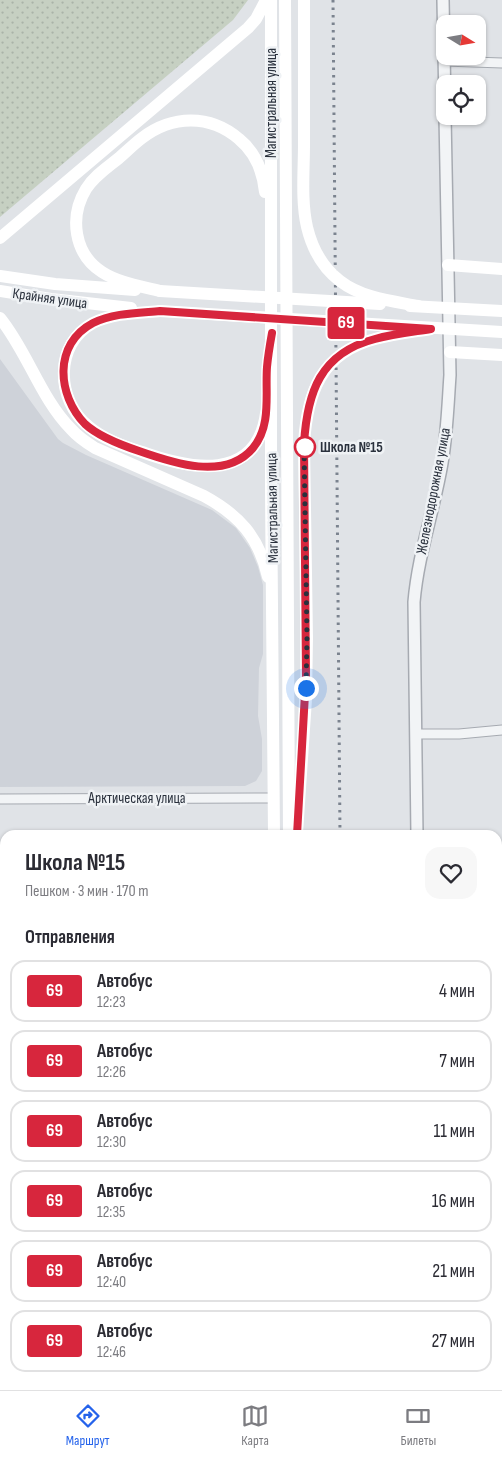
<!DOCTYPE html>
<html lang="ru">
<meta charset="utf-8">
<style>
body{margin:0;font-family:"Sofia Sans Condensed",sans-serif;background:#f7f7f7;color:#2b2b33;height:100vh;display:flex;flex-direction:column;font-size:19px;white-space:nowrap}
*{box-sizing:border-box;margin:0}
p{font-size:16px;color:#7c7c81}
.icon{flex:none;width:28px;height:28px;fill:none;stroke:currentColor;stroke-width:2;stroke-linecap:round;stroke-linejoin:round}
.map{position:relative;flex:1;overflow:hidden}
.sheet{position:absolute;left:0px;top:830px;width:502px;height:560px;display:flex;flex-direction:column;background:#fff;border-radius:15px 15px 0 0;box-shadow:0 1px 4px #0004}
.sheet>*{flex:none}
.badge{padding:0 10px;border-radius:4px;font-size:18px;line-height:32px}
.needle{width:32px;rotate:101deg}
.fabs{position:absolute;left:436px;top:15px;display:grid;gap:10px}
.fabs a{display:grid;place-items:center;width:50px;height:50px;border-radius:10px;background:#fff;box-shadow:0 1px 4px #0004;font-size:25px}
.you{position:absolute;width:25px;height:25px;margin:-12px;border:4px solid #fff;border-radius:50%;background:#1a73e8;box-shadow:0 0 0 8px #1a73e833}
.map>.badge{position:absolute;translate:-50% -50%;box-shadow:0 0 0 2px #fff}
h2{padding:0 25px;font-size:19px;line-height:45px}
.round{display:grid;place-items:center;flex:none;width:52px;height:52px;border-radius:15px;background:#f7f7f7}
.overview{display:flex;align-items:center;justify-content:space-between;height:85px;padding:0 25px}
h1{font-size:24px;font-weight:700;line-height:38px}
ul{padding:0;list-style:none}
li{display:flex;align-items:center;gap:15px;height:62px;margin:0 10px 8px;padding:0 15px;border:2px solid #e1e1e2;border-radius:15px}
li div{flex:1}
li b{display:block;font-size:19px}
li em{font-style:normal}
li .badge{min-width:55px;font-weight:700;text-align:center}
.tab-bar{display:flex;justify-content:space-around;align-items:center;height:70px;border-top:1px solid #e1e1e2;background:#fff;font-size:14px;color:#7c7c81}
.tab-bar a{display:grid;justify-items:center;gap:2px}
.tab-bar .active{color:#2563eb}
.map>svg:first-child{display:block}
.built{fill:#ced2d9}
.grass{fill:url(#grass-dots)}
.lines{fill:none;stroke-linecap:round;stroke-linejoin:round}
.minor-casing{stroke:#a6aab1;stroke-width:11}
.tertiary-casing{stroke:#a6aab1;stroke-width:14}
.minor{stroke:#f2f4f6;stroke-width:9}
.tertiary{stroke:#f2f4f6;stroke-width:11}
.secondary{stroke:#fff;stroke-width:12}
.rail{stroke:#7b838f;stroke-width:3;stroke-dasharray:2.5 5;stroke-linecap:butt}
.secondary-bridge{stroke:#fff;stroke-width:12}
.line-casing{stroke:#fff;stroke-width:11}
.line{stroke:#d7263d;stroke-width:8}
.walk{stroke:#2a313d;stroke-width:5;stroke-dasharray:0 9}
.stop-dot{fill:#fff;stroke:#d7263d;stroke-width:2.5}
.labels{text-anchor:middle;stroke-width:5;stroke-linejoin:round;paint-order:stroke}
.street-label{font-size:15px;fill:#2a313d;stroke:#eff2f5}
.stop-label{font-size:15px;font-weight:bold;fill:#2a313d;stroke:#eff2f5;text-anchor:start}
</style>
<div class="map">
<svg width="502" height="1390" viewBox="0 0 502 1390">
<defs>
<pattern id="grass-dots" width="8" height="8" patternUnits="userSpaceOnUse" patternTransform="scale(1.25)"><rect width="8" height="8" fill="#c6d0c2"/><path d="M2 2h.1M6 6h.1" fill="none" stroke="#aab3a8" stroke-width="1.8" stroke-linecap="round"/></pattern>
</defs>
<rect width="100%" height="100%" fill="#e0e3e7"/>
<path class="built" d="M 0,359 L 58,439 L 63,443 L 86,455 L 212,510 L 236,528 L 250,548 L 258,567 L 263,585 L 263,654 L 259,668 L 258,716 L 262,739 L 262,771 L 256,781 L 245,786 L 0,787 Z"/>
<path class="grass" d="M 0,0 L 248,0 L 233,20 L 0,217 Z"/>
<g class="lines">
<g class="minor-casing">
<g id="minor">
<path d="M 444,61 L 502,63"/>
<path d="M 416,734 L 459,734 L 502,730"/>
<path d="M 0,799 L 273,798"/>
<path d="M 498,956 L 502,956"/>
<path d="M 498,1113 L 502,1113"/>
<path d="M 498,1360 L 502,1360"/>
</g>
</g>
<g class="tertiary-casing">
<g id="tertiary">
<path d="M 443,0 L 445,105"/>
<path d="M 417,835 L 414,602 C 418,555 434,510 442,463 C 447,434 448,404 450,375 L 445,116"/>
<path d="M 408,1390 L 409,1385"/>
</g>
</g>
<use href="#minor" class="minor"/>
<use href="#tertiary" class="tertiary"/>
<g class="secondary">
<path d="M 271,0 L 271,492 L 274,835"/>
<path d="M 285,0 L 289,835"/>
<path d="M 0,238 L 248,28 L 256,19 L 266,0"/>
<path d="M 448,265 L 502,269"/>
<path d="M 0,276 L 55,284 L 135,290"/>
<path d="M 0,291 L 51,299 L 131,308"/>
<path d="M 160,291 C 141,286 119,283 102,272 C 74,254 69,217 86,189 C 94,176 108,167 119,158 C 127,151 134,144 142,138 C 172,115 210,114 239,139 C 255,152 263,172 265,192"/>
<path d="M 160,311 C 137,313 113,313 93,323 C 54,344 56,400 88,426 C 103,439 123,446 142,452 C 189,469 257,483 266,413"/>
<path d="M 0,318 C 27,351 41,399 71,429 C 78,437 87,443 95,448 L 204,496 C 239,515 259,537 268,577"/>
<path d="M 450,352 L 502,355"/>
<path d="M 297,833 L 306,699 L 307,638"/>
<path d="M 289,1385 L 289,1390"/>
<path d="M 0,1388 L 63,1390"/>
</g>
<g class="rail">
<path d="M 333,0 L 340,835"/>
<path d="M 344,1385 L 344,1390"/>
</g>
<g class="secondary-bridge">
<path d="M 304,0 C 304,48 304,96 304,144 C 304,171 301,201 307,227 C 312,248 323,268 340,281 C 362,298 392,301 418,306"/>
<path d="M 160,291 L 380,304"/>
<path d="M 410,306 L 502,311"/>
<path d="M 160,311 L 502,332"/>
<path d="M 307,638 L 304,444 C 307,393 321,353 375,339 C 393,334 412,332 431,329"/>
</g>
</g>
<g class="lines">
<g class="line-casing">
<path id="line" d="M 272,333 C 270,344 268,356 267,367 C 265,394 272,425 253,448 C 225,481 173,463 139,451 C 121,445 99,437 85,424 C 57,395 53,344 93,323 C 113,313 137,313 160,311 L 431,329 C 412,332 393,334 375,339 C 320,353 307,393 304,444 L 306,676 L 297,835"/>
</g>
<use href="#line" class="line"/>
<path class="walk" d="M 305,447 L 304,444 L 307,638 L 306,688"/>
</g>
<circle class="stop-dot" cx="305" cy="447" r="10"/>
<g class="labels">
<g class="street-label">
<text transform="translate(271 103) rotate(-90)" y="5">Магистральная улица</text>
<text transform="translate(50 298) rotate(8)" y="5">Крайняя улица</text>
<text transform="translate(433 491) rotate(-79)" y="5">Железнодорожная улица</text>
<text transform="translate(272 508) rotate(-91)" y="5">Магистральная улица</text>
<text x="137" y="803">Арктическая улица</text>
</g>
<g class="stop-label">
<text x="320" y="452">Школа №15</text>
</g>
</g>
</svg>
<div class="fabs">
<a><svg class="needle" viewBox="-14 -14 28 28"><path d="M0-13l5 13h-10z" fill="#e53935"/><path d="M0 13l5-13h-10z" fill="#7c7c81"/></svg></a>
<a><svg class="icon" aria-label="locate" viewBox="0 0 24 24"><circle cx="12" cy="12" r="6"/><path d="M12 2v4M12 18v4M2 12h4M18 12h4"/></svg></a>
</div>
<div class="you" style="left:306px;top:688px"></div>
<b class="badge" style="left:346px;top:323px;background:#d7263d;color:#fff">69</b>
<section class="sheet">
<div class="overview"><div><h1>Школа №15</h1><p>Пешком · 3 мин · 170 m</p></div><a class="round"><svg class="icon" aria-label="heart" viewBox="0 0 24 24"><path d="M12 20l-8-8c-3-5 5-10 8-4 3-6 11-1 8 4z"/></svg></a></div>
<h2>Отправления</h2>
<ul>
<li><span class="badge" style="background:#d7263d;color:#fff">69</span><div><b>Автобус</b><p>12:23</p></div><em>4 мин</em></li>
<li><span class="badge" style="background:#d7263d;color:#fff">69</span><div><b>Автобус</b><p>12:26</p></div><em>7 мин</em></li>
<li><span class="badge" style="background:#d7263d;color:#fff">69</span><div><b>Автобус</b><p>12:30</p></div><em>11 мин</em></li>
<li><span class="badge" style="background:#d7263d;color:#fff">69</span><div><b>Автобус</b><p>12:35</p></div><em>16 мин</em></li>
<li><span class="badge" style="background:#d7263d;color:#fff">69</span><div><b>Автобус</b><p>12:40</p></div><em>21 мин</em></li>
<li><span class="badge" style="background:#d7263d;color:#fff">69</span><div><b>Автобус</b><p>12:46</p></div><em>27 мин</em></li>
</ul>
</section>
</div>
<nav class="tab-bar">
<a class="active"><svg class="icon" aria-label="directions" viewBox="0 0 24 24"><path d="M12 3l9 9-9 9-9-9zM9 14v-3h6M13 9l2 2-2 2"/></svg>Маршрут</a>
<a><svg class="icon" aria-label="map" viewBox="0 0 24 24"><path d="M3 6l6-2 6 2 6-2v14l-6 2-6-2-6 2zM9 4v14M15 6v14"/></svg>Карта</a>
<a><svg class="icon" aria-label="tickets" viewBox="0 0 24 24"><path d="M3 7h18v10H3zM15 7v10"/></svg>Билеты</a>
</nav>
